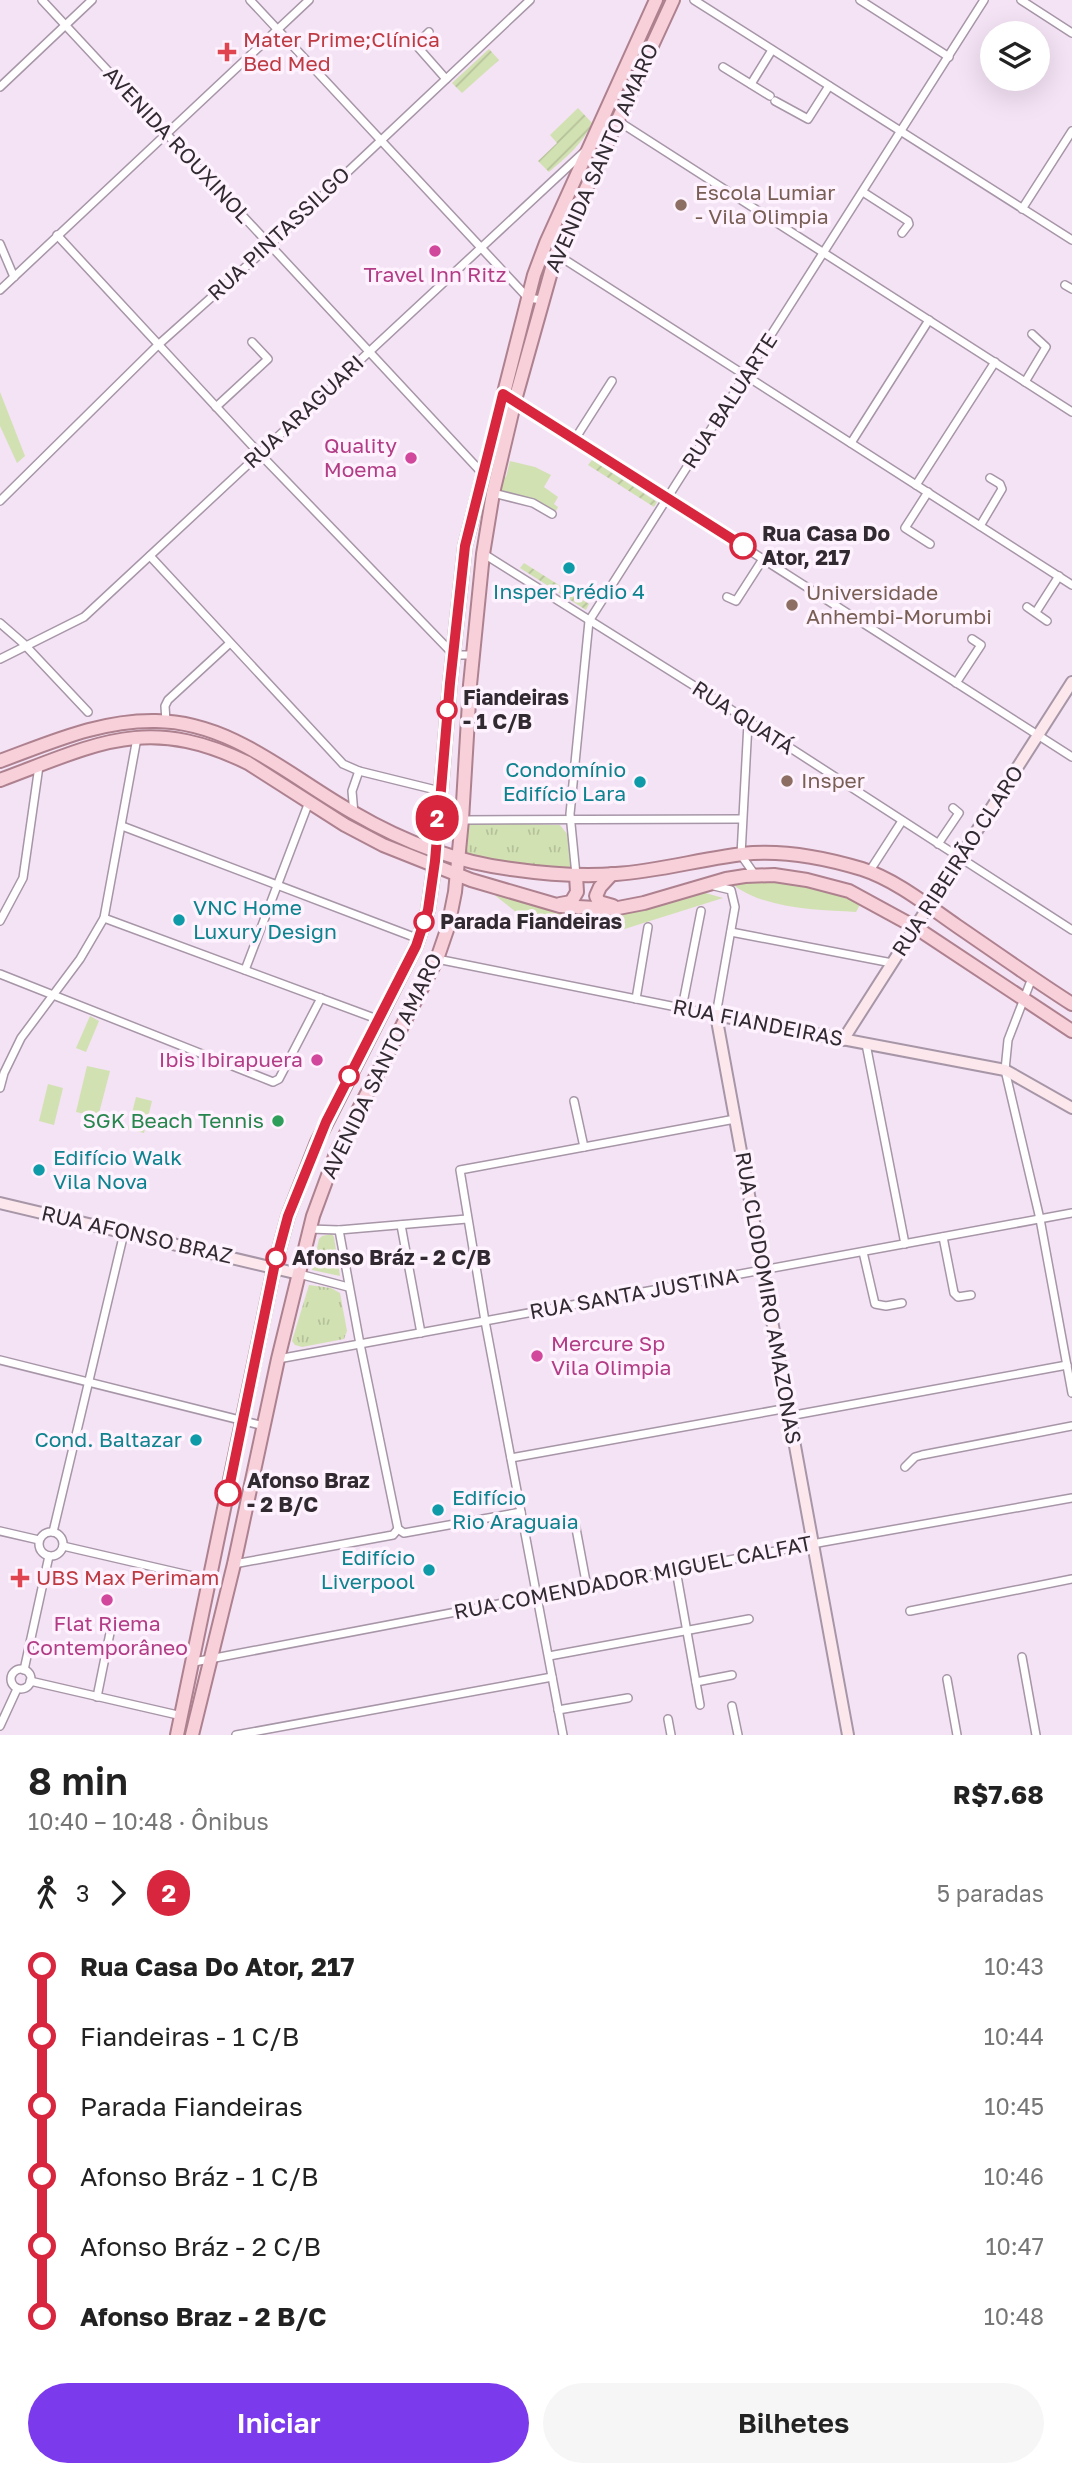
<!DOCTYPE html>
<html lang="pt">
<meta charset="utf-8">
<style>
body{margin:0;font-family:"Golos Text",sans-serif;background:#f6f6f6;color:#222;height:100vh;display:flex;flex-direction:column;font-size:26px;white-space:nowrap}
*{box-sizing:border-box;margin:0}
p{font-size:23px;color:#767676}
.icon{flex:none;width:38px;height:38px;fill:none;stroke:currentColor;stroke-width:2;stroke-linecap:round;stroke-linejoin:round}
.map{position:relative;height:1735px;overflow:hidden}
.panel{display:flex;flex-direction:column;background:#fff;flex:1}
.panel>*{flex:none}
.badge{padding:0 14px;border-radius:23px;font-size:24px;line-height:46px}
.buttons{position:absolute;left:980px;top:21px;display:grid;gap:14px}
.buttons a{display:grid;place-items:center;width:70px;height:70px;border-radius:50%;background:#fff;box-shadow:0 7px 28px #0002;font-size:35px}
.map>.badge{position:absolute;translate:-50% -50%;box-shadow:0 0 0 4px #fff}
.legs{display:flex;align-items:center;gap:10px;height:77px;padding:0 28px;font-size:23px}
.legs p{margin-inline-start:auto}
.summary{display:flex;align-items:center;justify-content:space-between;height:119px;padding:0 28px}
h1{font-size:38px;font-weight:600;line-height:52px}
.primary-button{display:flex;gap:14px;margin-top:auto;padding:14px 28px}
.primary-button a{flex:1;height:80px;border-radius:42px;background:#7c3aed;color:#fff;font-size:28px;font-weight:600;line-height:80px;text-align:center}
.primary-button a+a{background:#f6f6f6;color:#222}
ul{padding:0 28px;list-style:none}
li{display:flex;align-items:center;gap:24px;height:70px;font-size:26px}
li i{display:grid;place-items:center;width:10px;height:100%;margin:0 9px;background:currentColor}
li i::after{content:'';width:18px;height:18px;margin:-9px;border:5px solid;border-radius:50%;background:#fff}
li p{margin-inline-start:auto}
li:first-child i{background:linear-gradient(#0000 50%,currentColor 0)}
li:last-child i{background:linear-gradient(currentColor 50%,#0000 0)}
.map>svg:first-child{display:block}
.grass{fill:#d2e1b2}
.park{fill:url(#park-tufts)}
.garden{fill:url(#garden-furrows)}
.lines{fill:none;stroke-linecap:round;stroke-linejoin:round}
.street-casing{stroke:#a796a7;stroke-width:10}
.secondary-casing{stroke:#a796a7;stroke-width:14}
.primary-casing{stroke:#ae818f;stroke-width:16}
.street{stroke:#fff;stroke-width:7}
.secondary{stroke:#fbe7ec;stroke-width:10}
.primary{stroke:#f7d0da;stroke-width:12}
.line-1-casing{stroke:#fff;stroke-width:16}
.line-1{stroke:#d7263d;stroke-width:10}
.health-dot{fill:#e0444e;stroke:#fdf2fd;stroke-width:2.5}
.education-dot{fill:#8d6e63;stroke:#fdf2fd;stroke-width:2.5}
.hotel-dot{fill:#d1479c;stroke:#fdf2fd;stroke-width:2.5}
.stop-1-dot{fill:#fff;stroke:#d7263d;stroke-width:3.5}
.culture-dot{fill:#0f9aa8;stroke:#fdf2fd;stroke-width:2.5}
.leisure-dot{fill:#2e9e5b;stroke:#fdf2fd;stroke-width:2.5}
.labels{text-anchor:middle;stroke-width:7;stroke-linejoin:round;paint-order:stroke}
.health-label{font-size:21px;fill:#be3a42;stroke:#fdf2fd;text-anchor:start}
.street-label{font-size:21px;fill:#312a31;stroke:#fdf2fd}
.education-label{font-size:21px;fill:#785e54;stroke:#fdf2fd;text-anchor:start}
.hotel-label{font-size:21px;fill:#b23c85;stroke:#fdf2fd}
.stop-label{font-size:21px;font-weight:bold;fill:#312a31;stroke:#fdf2fd;text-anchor:start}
.culture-label{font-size:21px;fill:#0d838f;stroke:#fdf2fd;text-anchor:end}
.leisure-label{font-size:21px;fill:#27864d;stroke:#fdf2fd;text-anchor:end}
</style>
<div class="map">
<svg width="1072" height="1735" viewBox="0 0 1072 1735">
<defs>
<pattern id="park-tufts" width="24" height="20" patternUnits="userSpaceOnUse" patternTransform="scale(1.75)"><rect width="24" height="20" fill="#d2e1b2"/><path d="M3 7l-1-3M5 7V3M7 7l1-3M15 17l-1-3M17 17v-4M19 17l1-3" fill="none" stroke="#b5c19a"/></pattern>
<pattern id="garden-furrows" width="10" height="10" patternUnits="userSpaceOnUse" patternTransform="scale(1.75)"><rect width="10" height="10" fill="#d2e1b2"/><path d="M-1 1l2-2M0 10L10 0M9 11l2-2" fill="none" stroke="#b5c19a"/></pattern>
</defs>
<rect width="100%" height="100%" fill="#f4e2f5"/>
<g class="grass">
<path d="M 0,392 L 25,456 L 17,463 L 0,426 Z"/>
<path d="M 510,461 L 535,467 L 551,475 L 544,487 L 558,497 L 554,504 L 558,507 L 556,511 L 533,499 L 499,492 L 502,477 L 506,477 Z"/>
<path d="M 746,881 L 809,884 L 862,901 L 856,912 C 817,910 762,909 731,883 Z"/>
<path d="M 702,892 L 723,898 L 615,932 L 516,912 L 492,893 L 560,911 Z"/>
<path d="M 90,1016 L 99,1021 L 86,1052 L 76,1048 Z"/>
<path d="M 87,1066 L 110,1071 L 98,1117 L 76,1112 Z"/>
<path d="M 48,1084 L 63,1088 L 54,1125 L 39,1121 Z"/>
<path d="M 136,1097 L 152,1101 L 144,1133 L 128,1129 Z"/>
</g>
<g class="park">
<path d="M 473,819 L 487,823 L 560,825 L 567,834 L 572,869 C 536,870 499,863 464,853 L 465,825 Z"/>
<path d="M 332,1234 L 334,1237 L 340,1276 L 312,1270 L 319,1239 L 322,1236 Z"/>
<path d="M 309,1285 L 331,1288 L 340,1293 L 347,1331 L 344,1339 L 302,1347 L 295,1345 L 292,1341 Z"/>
</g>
<g class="garden">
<path d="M 489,49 L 499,60 L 462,93 L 452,83 Z"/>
<path d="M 578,108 L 592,123 C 583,144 565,158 549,172 L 538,161 L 557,143 L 550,135 Z"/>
<path d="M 592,460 L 657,502 L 654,507 L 588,465 Z"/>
<path d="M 524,563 L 589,604 L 586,610 L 520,568 Z"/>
</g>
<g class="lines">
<g class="street-casing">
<g id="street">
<path d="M 42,0 L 483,474"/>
<path d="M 250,0 L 528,298 L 542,300"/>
<path d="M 694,0 L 1072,240"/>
<path d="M 860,0 L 949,57"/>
<path d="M 1021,0 L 1072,33"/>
<path d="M 429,32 L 416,45 L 446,79"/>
<path d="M 723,67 L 770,96"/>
<path d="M 751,84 L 772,50"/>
<path d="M 0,87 L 92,0"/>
<path d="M 775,101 L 808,119 L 829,86"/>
<path d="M 604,119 L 618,121 L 1072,412"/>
<path d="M 863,192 L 908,221 L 909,224 L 902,233"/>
<path d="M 1022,209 L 1072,131"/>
<path d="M 57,235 L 259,453 L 454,655 L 473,655"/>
<path d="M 0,244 L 14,277"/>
<path d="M 556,254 L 1072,585"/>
<path d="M 1065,285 L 1072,289"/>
<path d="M 0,290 L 309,0"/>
<path d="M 1025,382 L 1046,347 L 1032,334"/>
<path d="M 513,399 L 1072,757"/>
<path d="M 216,407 L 268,359 L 252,342"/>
<path d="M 575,439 L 612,381"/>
<path d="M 851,443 L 929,320"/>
<path d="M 916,485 L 995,362"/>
<path d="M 928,492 L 905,528 L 930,544"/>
<path d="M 493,493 L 533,503 L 552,514"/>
<path d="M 0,501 L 158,345 L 270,245 L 530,0"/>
<path d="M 980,526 L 1002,489 L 1000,484 L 990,478"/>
<path d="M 484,554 L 696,687 L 1072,930"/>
<path d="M 150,556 L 343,764 L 359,771 L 440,791"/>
<path d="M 727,597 L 736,601 L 763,559"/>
<path d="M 1027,607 L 1047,621"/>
<path d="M 1036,612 L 1059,576"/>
<path d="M 0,623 L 23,643 L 88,712"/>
<path d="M 0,659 L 84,617 L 584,152"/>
<path d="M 956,683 L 981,645 L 972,639"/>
<path d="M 166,722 L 165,706 L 168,700 L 230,643"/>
<path d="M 748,723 L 741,855 L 755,875"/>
<path d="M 354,814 L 352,791 L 359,771"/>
<path d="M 462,820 L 742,819"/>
<path d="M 122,826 L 419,939"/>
<path d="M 938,844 L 959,813 L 953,808"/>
<path d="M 869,872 L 902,821"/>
<path d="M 576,875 L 570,814 L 589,621 L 984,0"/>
<path d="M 104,918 L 377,1019"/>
<path d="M 0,921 L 23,878 L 39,766"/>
<path d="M 731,932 L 892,963"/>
<path d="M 437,959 L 716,1015 L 735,907 L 731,890 L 714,886"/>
<path d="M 245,970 L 309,802"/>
<path d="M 0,974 L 273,1082 L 279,1079 L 321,998"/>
<path d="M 1032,978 L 1008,1040 L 1005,1070 L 1040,1219 L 1072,1393"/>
<path d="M 636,999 L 648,927"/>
<path d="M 682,1008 L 701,911"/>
<path d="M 866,1044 L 905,1244"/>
<path d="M 0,1088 L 4,1073 L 21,1038 L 80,959 L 104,918 L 137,738"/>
<path d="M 574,1101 L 584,1147"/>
<path d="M 401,1225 L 421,1333"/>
<path d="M 309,1229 L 339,1230 L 467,1219"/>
<path d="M 339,1230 L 360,1344 L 398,1529"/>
<path d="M 943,1237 L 954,1293 L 958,1297 L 971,1295"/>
<path d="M 863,1252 L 875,1304 L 886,1306 L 902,1303"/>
<path d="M 299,1274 L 348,1287"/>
<path d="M 278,1359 L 1072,1213"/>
<path d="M 0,1360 L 264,1426"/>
<path d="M 789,1416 L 1067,1365"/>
<path d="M 511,1458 L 788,1408"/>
<path d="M 905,1467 L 915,1457 L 922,1455 L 1072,1426"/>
<path d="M 575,1523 L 587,1587"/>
<path d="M 398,1529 L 404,1533 L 521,1512"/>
<path d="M 0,1531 L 39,1540"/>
<circle cx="51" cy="1544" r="12"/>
<path d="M 53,1532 L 124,1233"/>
<path d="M 63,1546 L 210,1580"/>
<path d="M 234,1564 L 393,1535 L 398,1529"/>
<path d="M 676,1570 L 700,1705"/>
<path d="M 910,1611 L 1072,1579"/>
<path d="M 549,1656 L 749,1619"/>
<path d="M 1022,1657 L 1036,1735"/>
<path d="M 194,1662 L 823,1542 L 1072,1498"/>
<circle cx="21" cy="1679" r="10"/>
<path d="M 24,1670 L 49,1556"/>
<path d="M 947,1679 L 957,1735"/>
<path d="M 30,1681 L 182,1716"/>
<path d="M 696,1682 L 732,1675"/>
<path d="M 97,1697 L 111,1628"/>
<path d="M 732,1706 L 738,1735"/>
<path d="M 558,1710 L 628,1698"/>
<path d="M 668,1719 L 671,1735"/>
<path d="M 0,1726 L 17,1689"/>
<path d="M 236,1735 L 552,1677"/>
<path d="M 563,1735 L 485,1321 L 460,1170 L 735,1119"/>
</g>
</g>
<g class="secondary-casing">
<g id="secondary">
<path d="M 843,1040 L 1072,682"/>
<path d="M 0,1203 L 299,1274"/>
<path d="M 848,1735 L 716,1015 L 1005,1070 L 1072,1108"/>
</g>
</g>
<g class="primary-casing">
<g id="primary">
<path d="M 0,761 C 52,742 100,720 156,721 C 233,722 291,778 354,813 C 402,841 456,862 511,869 C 546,874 581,877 616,874 C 662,871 707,857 753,853 C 789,851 829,859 862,869 C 896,880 928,906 957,926 C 995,952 1033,979 1072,1004"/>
<path d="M 0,780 C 97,744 147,714 248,763 L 345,825 L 383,845 L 471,880 L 560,906 L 613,909 L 644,903 L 726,879 L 745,876 L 774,875 L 807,880 L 849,891 L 915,927 L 1072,1031"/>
<path d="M 612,874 L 600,887 L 596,896 L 599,902 L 613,906"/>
<path d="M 560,904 L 571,902 L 577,892 L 576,875"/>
<path d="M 177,1735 L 274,1268 L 288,1216 L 317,1142 L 416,946 L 428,910 L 435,861 L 450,683 L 465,546 L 534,275 L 546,243 L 656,0"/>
<path d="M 192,1735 L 234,1564 L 278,1359 L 313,1216 L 337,1151 L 437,959 L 448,927 L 455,892 L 462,820 L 470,685 L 483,554 L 493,493 L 515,400 L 556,254 L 673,0"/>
</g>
</g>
<use href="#street" class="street"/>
<use href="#secondary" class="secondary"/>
<use href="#primary" class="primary"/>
</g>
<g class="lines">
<g class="line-1-casing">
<path id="line-1" d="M 228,1493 L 274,1268 L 288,1216 L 326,1122 L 416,946 L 428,910 L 435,861 L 450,683 L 465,546 L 503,394 L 743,546"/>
</g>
<use href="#line-1" class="line-1"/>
</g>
<g class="health-dot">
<path d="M223.5 41.5h7v7h7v7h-7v7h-7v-7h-7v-7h7z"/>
<path d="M16.5 1567.5h7v7h7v7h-7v7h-7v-7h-7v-7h7z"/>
</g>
<g class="education-dot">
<circle cx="681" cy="205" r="7"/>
<circle cx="792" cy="605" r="7"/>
<circle cx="787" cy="781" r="7"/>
</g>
<g class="hotel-dot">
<circle cx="435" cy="251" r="7"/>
<circle cx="411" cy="458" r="7"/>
<circle cx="317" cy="1060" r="7"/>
<circle cx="537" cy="1356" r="7"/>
<circle cx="107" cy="1600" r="7"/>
</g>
<g class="stop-1-dot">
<circle cx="743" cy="546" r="12"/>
<circle cx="447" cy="710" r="9"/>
<circle cx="424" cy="922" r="9"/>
<circle cx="349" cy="1076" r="9"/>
<circle cx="276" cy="1258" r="9"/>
<circle cx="228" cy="1493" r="12"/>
</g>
<g class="culture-dot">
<circle cx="569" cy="568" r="7"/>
<circle cx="640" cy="782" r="7"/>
<circle cx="179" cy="920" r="7"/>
<circle cx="39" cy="1170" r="7"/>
<circle cx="196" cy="1440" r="7"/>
<circle cx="438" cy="1510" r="7"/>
<circle cx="429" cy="1570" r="7"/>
</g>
<circle class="leisure-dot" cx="278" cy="1121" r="7"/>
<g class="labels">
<g class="health-label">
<text x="243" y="47">Mater Prime;Clínica<tspan x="243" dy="24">Bed Med</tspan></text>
<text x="36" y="1585">UBS Max Perimam</text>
</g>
<g class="street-label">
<text transform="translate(177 145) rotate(47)" y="7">AVENIDA ROUXINOL</text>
<text transform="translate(602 158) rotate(-66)" y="7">AVENIDA SANTO AMARO</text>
<text transform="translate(279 234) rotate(-43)" y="7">RUA PINTASSILGO</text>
<text transform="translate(730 401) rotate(-57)" y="7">RUA BALUARTE</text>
<text transform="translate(304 412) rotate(-43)" y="7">RUA ARAGUARI</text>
<text transform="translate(743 718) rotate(33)" y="7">RUA QUATÁ</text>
<text transform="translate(958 861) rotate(-57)" y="7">RUA RIBEIRÃO CLARO</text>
<text transform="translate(758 1023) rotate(11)" y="7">RUA FIANDEIRAS</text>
<text transform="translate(382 1066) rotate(-64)" y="7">AVENIDA SANTO AMARO</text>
<text transform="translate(137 1235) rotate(13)" y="7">RUA AFONSO BRAZ</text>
<text transform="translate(634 1294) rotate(-10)" y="7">RUA SANTA JUSTINA</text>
<text transform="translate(768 1298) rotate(80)" y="7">RUA CLODOMIRO AMAZONAS</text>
<text transform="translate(633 1578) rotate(-11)" y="7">RUA COMENDADOR MIGUEL CALFAT</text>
</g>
<g class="education-label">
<text x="695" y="200">Escola Lumiar<tspan x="695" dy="24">- Vila Olimpia</tspan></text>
<text x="806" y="600">Universidade<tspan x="806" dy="24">Anhembi-Morumbi</tspan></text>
<text x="801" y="788">Insper</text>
</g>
<g class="hotel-label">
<text x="435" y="282">Travel Inn Ritz</text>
<text x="397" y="453" text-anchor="end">Quality<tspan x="397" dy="24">Moema</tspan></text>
<text x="303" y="1067" text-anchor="end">Ibis Ibirapuera</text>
<text x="551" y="1351" text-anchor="start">Mercure Sp<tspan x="551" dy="24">Vila Olimpia</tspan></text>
<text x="107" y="1631">Flat Riema<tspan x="107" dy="24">Contemporâneo</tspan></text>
</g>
<g class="stop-label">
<text x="762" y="541">Rua Casa Do<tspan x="762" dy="24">Ator, 217</tspan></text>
<text x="463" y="705">Fiandeiras<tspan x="463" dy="24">- 1 C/B</tspan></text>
<text x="440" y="929">Parada Fiandeiras</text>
<text x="292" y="1265">Afonso Bráz - 2 C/B</text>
<text x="247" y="1488">Afonso Braz<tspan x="247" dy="24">- 2 B/C</tspan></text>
</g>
<g class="culture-label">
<text x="569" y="599" text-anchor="middle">Insper Prédio 4</text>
<text x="626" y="777">Condomínio<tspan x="626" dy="24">Edifício Lara</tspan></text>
<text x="193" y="915" text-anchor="start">VNC Home<tspan x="193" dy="24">Luxury Design</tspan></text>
<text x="53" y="1165" text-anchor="start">Edifício Walk<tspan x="53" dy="24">Vila Nova</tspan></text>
<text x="182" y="1447">Cond. Baltazar</text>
<text x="452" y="1505" text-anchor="start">Edifício<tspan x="452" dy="24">Rio Araguaia</tspan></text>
<text x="415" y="1565">Edifício<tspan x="415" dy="24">Liverpool</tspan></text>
</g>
<g class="leisure-label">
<text x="264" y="1128">SGK Beach Tennis</text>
</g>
</g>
</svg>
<div class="buttons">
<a><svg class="icon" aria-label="layers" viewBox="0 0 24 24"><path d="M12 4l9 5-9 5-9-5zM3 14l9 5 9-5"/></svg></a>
</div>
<b class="badge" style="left:437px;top:818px;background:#d7263d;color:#fff">2</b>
</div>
<section class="panel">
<div class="summary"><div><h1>8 min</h1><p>10:40 – 10:48 · Ônibus</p></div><b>R$7.68</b></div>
<div class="legs"><svg class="icon" aria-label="walk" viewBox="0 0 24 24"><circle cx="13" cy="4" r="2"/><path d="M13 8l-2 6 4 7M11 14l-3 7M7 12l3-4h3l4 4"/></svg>3<svg class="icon" aria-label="forward" viewBox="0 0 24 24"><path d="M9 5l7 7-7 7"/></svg><b class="badge" style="background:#d7263d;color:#fff">2</b><p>5 paradas</p></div>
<ul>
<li><i style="color:#d7263d"></i><b>Rua Casa Do Ator, 217</b><p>10:43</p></li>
<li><i style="color:#d7263d"></i><span>Fiandeiras - 1 C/B</span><p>10:44</p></li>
<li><i style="color:#d7263d"></i><span>Parada Fiandeiras</span><p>10:45</p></li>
<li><i style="color:#d7263d"></i><span>Afonso Bráz - 1 C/B</span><p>10:46</p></li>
<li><i style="color:#d7263d"></i><span>Afonso Bráz - 2 C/B</span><p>10:47</p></li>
<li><i style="color:#d7263d"></i><b>Afonso Braz - 2 B/C</b><p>10:48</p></li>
</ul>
<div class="primary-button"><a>Iniciar</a><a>Bilhetes</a></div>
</section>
